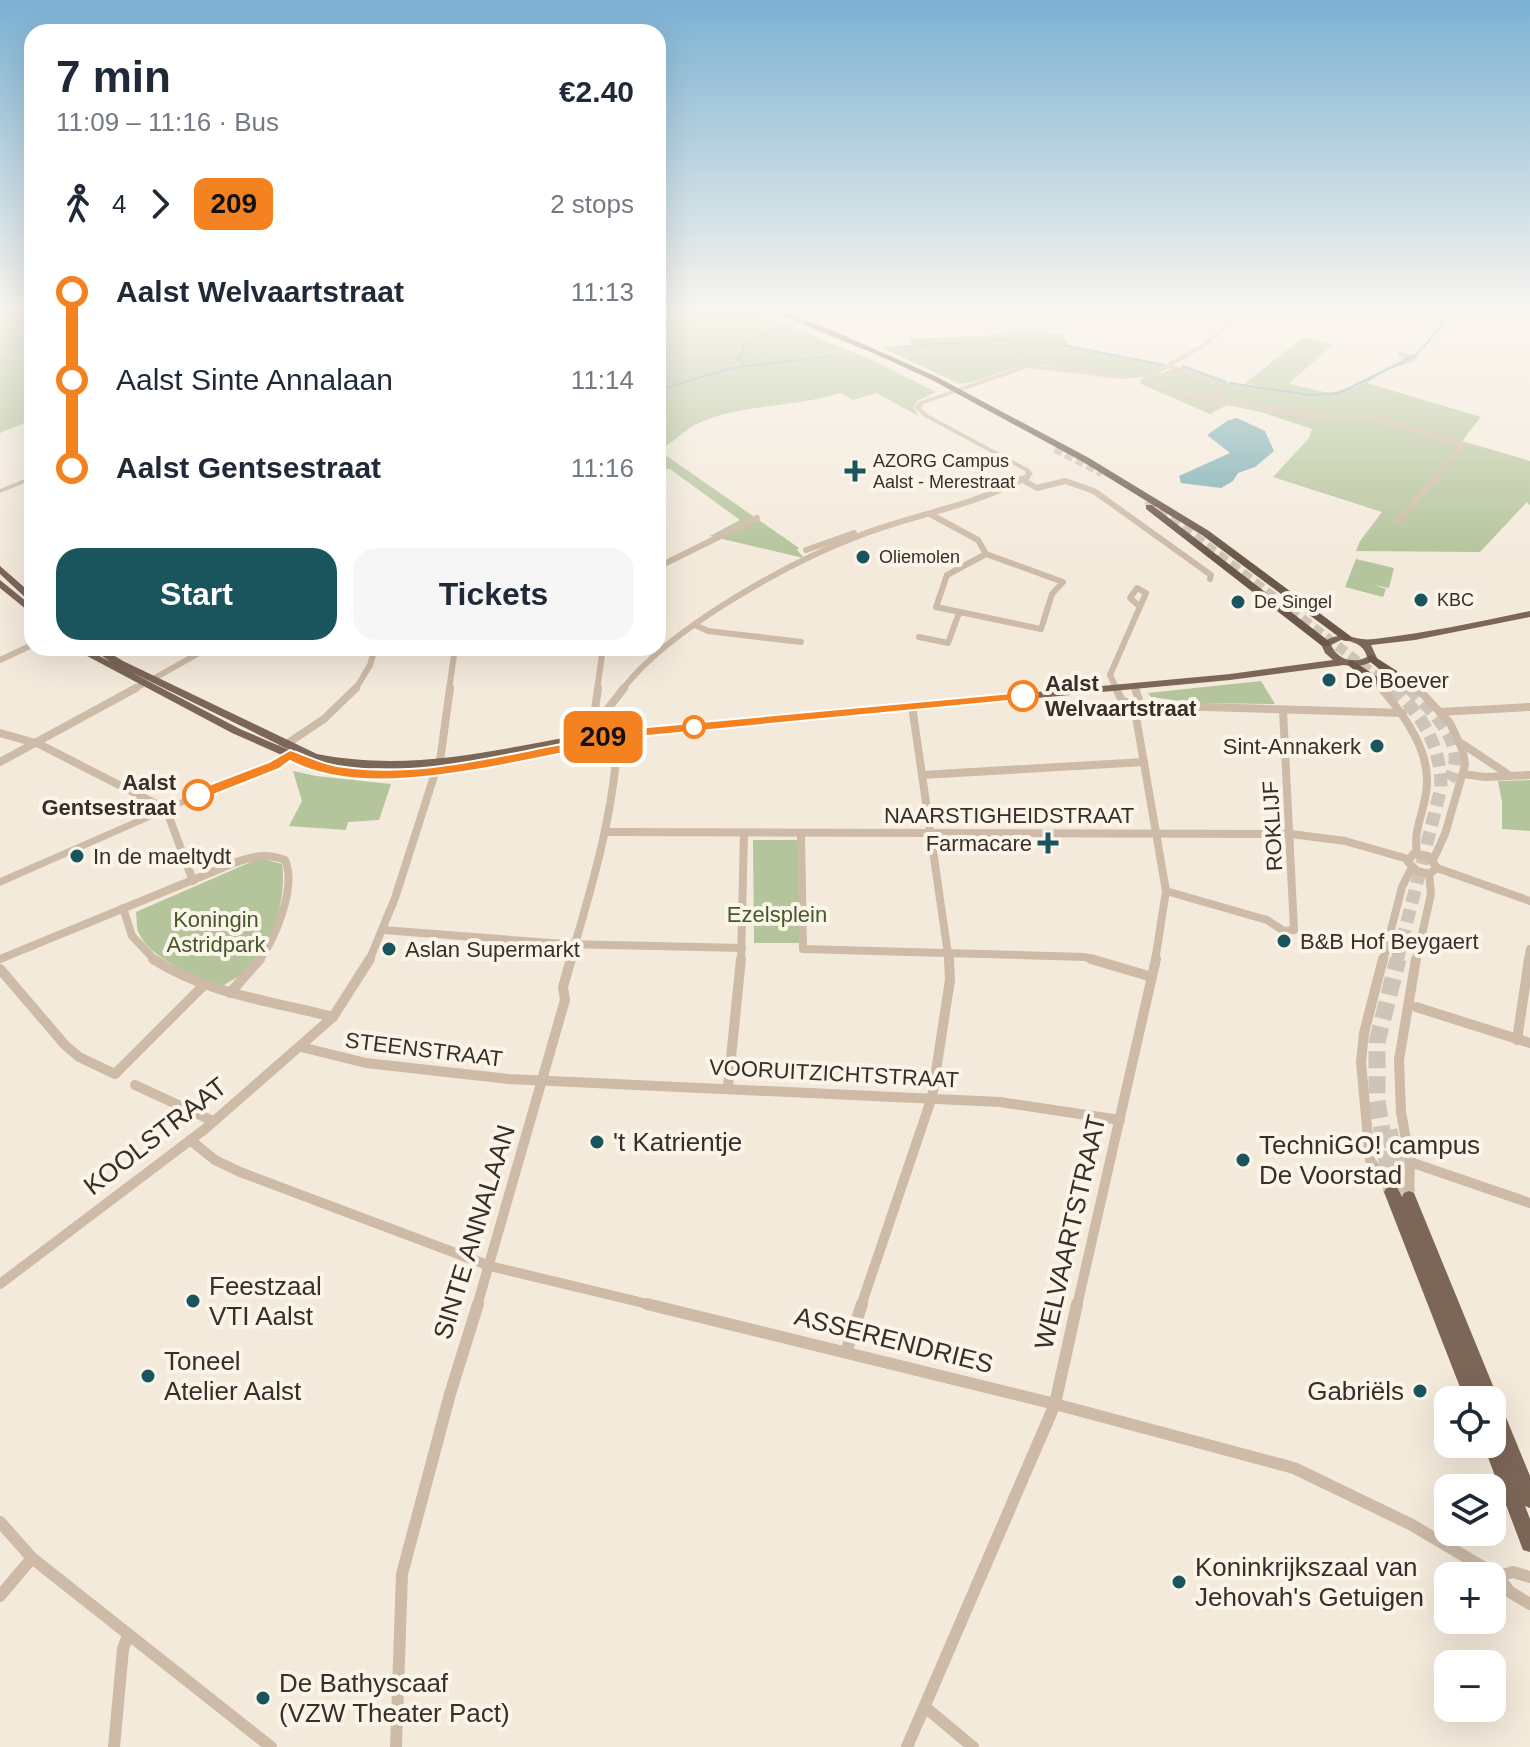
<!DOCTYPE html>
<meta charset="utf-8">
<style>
body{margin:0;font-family:Helvetica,sans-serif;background:#f6f6f7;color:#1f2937;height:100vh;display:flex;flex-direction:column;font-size:30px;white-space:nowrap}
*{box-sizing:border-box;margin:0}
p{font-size:26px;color:#747a83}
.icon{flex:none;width:44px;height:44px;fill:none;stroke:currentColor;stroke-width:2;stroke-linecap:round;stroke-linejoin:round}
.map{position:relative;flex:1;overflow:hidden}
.details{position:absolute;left:24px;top:24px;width:642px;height:632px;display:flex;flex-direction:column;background:#fff;border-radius:24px;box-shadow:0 8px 32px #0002}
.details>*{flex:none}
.badge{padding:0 16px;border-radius:12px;font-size:28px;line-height:52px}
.controls{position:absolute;left:1434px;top:1386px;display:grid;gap:16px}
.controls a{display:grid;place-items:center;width:72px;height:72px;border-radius:16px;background:#fff;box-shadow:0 8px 32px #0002;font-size:40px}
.map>.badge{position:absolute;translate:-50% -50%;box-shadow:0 0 0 4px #fff}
.legs{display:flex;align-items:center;gap:12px;height:88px;padding:0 32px;font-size:26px}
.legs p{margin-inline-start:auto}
.headline{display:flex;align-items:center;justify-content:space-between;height:136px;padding:0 32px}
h1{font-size:44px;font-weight:700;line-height:60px}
.cta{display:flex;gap:16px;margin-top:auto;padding:16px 32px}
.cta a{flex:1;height:92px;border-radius:24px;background:#1a555d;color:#fff;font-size:32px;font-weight:700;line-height:92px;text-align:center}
.cta a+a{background:#f6f6f7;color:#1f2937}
ul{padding:0 32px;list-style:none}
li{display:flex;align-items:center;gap:28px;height:88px;font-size:30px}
li i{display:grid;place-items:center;width:12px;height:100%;margin:0 10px;background:currentColor}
li i::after{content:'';width:20px;height:20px;margin:-10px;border:6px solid;border-radius:50%;background:#fff}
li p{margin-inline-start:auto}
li:first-child i{background:linear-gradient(#0000 50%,currentColor 0)}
li:last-child i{background:linear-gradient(currentColor 50%,#0000 0)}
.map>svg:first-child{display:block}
.green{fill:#b4c49b}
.water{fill:#79adb3}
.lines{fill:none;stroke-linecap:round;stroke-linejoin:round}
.stream{stroke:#79adb3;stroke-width:2}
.trunk-tunnel-far3{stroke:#cfc4b8;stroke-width:8;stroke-dasharray:8 4;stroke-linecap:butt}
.trunk-tunnel-far2{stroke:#cfc4b8;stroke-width:10;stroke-dasharray:10 5;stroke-linecap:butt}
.trunk-tunnel-far1{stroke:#cfc4b8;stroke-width:13;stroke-dasharray:13 7;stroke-linecap:butt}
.trunk-tunnel{stroke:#cfc4b8;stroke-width:17;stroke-dasharray:17 8;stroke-linecap:butt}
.minor-far4{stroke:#cdbaa7;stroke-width:5}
.minor-far3{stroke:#cdbaa7;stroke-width:6}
.minor-far2{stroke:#cdbaa7;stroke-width:8}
.minor-far1{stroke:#cdbaa7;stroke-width:10}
.minor{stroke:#cdbaa7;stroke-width:12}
.tertiary{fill:#cdbaa7;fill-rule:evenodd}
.primary{fill:#7c6658;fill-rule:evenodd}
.trunk{fill:#6b584b;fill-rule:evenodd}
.line-1{fill:#f58220;stroke:#fff;stroke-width:2}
.poi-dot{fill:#1a555d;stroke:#fbf4e9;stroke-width:3}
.stop-1-dot{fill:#fff;stroke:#f58220;stroke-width:4}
.labels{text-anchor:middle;stroke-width:8;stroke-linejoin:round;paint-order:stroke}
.far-poi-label{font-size:18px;fill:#392e28;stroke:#fbf4e9;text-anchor:start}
.poi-label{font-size:22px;fill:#392e28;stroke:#fbf4e9;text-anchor:start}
.stop-label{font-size:22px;font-weight:bold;fill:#392e28;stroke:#fbf4e9;text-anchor:start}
.street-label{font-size:22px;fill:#392e28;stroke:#fbf4e9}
.park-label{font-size:22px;fill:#45592a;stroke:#fbf4e9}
.near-street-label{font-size:26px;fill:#392e28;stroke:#fbf4e9}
.near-poi-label{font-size:26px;fill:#392e28;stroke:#fbf4e9;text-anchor:start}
</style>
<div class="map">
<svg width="1530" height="1747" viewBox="0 0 1530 1747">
<rect width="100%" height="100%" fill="#f4eadc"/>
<g class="green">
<path d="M 8,311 L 32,311 L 32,420 L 0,433 L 0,314 Z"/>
<path d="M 680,311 L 751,311 L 870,359 L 936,392 L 917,401 L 914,408 L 919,416 L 876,393 L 853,400 L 840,393 C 794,408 744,403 699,423 C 686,428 676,441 663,447 L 661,452 L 799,548 L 797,550 L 804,558 L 710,536 L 740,520 L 670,469 L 658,469 L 658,317 Z"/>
<path d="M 1029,329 L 1064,335 L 1068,347 L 1164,365 C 1132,391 1075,366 1037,365 C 1010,364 987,382 960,384 L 883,348 L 912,345 L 909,339 L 984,336 Z"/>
<path d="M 1304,337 L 1332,345 L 1289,384 L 1329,393 L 1356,386 L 1403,361 L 1397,351 L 1417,356 L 1415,361 L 1390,369 L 1367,383 L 1481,417 L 1462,441 L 1530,461 L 1530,505 L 1527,502 L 1480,552 L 1356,551 L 1360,541 L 1382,512 L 1273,477 L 1309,438 L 1312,429 L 1261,412 L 1227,405 L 1210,414 L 1141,384 L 1140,380 L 1183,366 L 1226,383 L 1276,390 L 1245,383 Z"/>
<path d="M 1356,559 L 1394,568 L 1389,588 L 1374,585 L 1386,589 L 1383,597 L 1345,587 Z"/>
<path d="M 1261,681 L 1275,704 L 1195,703 L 1151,697 L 1148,693 Z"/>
<path d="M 293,771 L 316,776 L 391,784 L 379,820 L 348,822 L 346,830 L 289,826 L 302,801 Z"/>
<path d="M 1530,780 L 1530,831 L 1502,829 L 1502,802 L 1498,781 Z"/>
<path d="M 753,840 L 798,840 L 800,943 L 754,943 Z"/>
<path d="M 260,858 L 282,864 C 287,899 273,942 248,969 C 241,977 230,980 222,987 C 198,977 147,958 138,931 C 136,925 137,918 136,912 Z"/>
</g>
<path class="water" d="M 1237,418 L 1265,431 L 1274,451 L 1255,467 L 1238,473 L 1233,481 L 1221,488 L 1181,483 L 1179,476 L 1230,453 L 1207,435 L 1227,421 Z"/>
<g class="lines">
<g class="stream">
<path d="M 810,314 L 813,311"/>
<path d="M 897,347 L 998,340 L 1048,342 L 1164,365"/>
<path d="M 745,366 L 738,359 L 744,352 L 742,347 L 778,328"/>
<path d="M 1183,366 L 1226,382"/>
<path d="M 1230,383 L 1310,395 L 1339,393 L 1416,355 L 1440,328 L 1447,311"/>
<path d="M 658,390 L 732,368 L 832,356"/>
</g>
<path class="trunk-tunnel-far3" d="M 1055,449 L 1102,473"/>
<g class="trunk-tunnel-far2">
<path d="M 1147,500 L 1395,690"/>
<path d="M 1393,674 L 1411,690"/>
</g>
<g class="trunk-tunnel-far1">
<path d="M 1393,688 C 1423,716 1441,746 1441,788 L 1397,961"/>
<path d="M 1409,688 C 1433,711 1470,746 1449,780"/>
</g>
<g class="trunk-tunnel">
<path d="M 1389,1130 L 1398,1170 L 1409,1198"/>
<path d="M 1392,1192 L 1377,1101 L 1377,1042 L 1398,959"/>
</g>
<g class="minor-far4">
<path d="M 1170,366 L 1220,385 L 1219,397"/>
<path d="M 1145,377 L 1179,393 L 1303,415 L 1367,416 L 1464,444 L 1435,478"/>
</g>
<g class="minor-far3">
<path d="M 1021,479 L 1037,488 L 1065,481 L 1094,491 L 1211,575 L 1210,579"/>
<path d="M 930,514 L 978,540 L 986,554"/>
<path d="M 1397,523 L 1437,476"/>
<path d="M 806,550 L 854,533"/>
<path d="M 986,554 L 1063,582 L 1052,594 L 1041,629 L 936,607 L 947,575 Z"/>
<path d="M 658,567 L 757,518"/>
<path d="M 695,625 L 708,631 L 801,642"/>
<path d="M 919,637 L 948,643 L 959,613"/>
<path d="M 0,660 L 32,645"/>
<path d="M 1393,674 L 1420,690"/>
<path d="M 153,679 L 208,648"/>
<path d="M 1375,681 L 1383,690"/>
<path d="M 1134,686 L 1135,690"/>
<path d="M 132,690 L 143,684"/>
<path d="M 355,690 L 370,665 L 375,648"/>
<path d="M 449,690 L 455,648"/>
<path d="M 597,690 L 603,648"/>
<path d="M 622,690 C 668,629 789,562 861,535 C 916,514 974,506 1027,477"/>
<path d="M 1117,690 L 1110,675 L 1146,593 L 1137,588 L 1130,598 L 1139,606"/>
</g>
<g class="minor-far2">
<path d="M 1116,688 L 1122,701 L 1139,705 L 1403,713"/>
<path d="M 1135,688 L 1139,700 L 1135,711 L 1166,891 L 1155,961"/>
<path d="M 1381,688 C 1405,716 1433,754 1426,793 C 1423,815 1413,831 1417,853"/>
<path d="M 1417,688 L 1450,723 L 1463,751 L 1465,765 L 1445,834 L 1433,860"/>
<path d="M 912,706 L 949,961"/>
<path d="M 1440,712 L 1530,707"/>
<path d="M 0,733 L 39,744 L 166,809 L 193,881"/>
<path d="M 601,738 L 607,710 L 624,688"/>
<path d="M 591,739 L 598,688"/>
<path d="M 1458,741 L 1509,775"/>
<path d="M 279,749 L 324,719 L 356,688"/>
<path d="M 440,761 L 450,688"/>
<path d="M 0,762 L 136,688"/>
<path d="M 1463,774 L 1485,777 L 1530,775"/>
<path d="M 922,775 L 1144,762"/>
<path d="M 607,832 L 1291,834 L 1345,841 L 1408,859"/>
<path d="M 801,833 L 803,949 L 1085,957 L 1097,961"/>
<path d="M 1413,854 L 1428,856 L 1437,868 L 1429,874 L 1417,871 L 1408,862 Z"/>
<path d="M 1437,868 L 1530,901"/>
<path d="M 1166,891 L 1267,920 L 1284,931 L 1294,930 L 1283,710"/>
<path d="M 123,908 L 132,936 L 156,961"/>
<path d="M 383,930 L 564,944 L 742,948"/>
<path d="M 0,959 L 234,863 C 252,856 267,853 285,860 C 297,887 275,938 259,961"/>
<path d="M 369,961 L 395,898 L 436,770"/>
<path d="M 570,961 C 592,886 614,814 618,735"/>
<path d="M 741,961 L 744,833"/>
<path d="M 1383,961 L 1402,887 L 1412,867"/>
<path d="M 1416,961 L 1431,894 L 1429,874"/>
<path d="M 1528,961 L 1530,949"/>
</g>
<g class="minor-far1">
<path d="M 153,959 C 208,994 271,1001 333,1017"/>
<path d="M 1091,959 L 1152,977"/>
<path d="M 1383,959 L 1364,1033 L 1361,1062 L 1370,1160 L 1392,1192"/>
<path d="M 0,969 L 65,1045 L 79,1057 L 115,1074 L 204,985"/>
<path d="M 230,993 L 260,959"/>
<path d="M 1416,1007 L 1530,1043"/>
<path d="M 1517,1040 L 1529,959"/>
<path d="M 301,1047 L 366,1063 L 509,1079 L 1000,1102 L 1120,1120"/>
<path d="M 135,1085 L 213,1121"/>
<path d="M 728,1087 L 741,959"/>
<path d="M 190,1140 L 215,1160 L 240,1172 L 490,1266 L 656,1306"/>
<path d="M 1410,1162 L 1530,1203"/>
<path d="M 1409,1198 L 1410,1162 L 1401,1112 L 1399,1060 L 1416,959"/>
<path d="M 0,1284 L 205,1129 L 333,1017 L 370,959"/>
<path d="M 477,1306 L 565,1000 L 563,987 L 571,959"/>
<path d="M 861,1306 L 932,1097 L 950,980 L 949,959"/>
<path d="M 1077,1306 L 1156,959"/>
</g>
<g class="minor">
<path d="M 647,1304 L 1055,1404 L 1294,1468 L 1412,1525 L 1498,1576 L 1510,1592 L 1530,1604"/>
<path d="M 846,1352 L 862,1304"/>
<path d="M 0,1522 L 32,1558 L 271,1747"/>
<path d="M 1498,1576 L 1513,1572 L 1530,1577"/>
<path d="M 0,1596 L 32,1558"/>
<path d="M 925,1707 L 973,1747"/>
<path d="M 114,1747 L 123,1649 L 128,1635"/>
<path d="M 396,1747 L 402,1574 L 450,1394 L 478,1304"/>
<path d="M 907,1747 L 1055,1404 L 1077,1304"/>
</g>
<g class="tertiary">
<path d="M 1240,311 L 1246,311 L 1208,345 L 1154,376 L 1122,379 L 1028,368 L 923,404 L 921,408 L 927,414 L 1029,469 L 1033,474 L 1029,478 L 1024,477 L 1026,474 L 1025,471 L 923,416 L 915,408 L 918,402 L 1028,364 L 1122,375 L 1151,373 L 1204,343 Z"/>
<path d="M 32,476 L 32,480 L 0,493 L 0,489 Z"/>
<path d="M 297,746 L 300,747 L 301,749 L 300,751 L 279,767 L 240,780 L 0,886 L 0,878 L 234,776 L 273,763 Z"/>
</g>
<g class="primary">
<path d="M 0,566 L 32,594 L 32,602 L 29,601 L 0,574 Z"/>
<path d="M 0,580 L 32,606 L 32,614 L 0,588 Z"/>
<path d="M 1530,611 L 1530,617 L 1415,640 L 1371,645 L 1377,658 C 1368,666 1356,667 1344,665 L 1230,680 L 650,734 L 591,742 L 580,741 L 477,761 L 480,764 L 475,768 L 395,779 L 318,771 L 232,733 L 72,648 L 84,648 L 111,662 L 90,648 L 102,648 L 123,661 L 317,754 C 409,772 490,751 580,735 L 591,736 L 650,728 L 1230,674 L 1333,660 L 1325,653 L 1321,644 C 1343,627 1352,642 1374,639 C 1427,633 1478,622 1530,611 ZM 1341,640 C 1352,641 1364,644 1367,657 C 1353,664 1338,660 1331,645 ZM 131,672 L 296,753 L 240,729 ZM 315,761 L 343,766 L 324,764 ZM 365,768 L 414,769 L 395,771 Z"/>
<path d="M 1392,1185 L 1397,1187 L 1402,1197 L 1404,1193 L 1409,1191 L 1414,1193 L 1530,1476 L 1530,1508 L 1525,1506 L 1530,1519 L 1530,1552 L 1523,1550 L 1483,1444 L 1492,1444 L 1492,1435 L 1496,1437 L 1492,1427 L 1492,1400 L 1465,1400 L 1384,1192 L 1387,1187 Z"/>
</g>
<g class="trunk">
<path d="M 771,311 L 782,311 L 832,330 L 937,377 L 1089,458 L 1209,531 L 1353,638 L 1347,641 L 1343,640 L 1202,535 L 1083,462 L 932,380 L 880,356 Z"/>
<path d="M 1146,505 L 1152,505 L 1330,642 L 1330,646 L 1322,646 L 1146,509 Z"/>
<path d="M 1372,655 L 1397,671 L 1397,677 L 1389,677 L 1368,660 L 1368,656 Z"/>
<path d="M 1352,660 L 1379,678 L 1379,684 L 1371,684 L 1348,665 L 1348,661 Z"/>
</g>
</g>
<linearGradient id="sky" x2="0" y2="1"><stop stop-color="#7bb1d3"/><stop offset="0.56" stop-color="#faf6ef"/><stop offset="1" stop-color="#faf6ef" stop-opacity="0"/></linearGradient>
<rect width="1530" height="556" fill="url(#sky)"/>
<path class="line-1" d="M 1023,692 L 1030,696 L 1028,699 L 637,737 L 595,743 L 581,750 C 499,764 367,802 290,761 L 279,769 L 203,799 L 198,800 L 191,795 L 193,791 L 269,762 L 290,750 C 306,755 320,763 337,766 C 417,779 499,755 578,741 L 591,735 L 637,728 Z"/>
<g class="poi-dot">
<path d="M851 459h8v8h8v8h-8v8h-8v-8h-8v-8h8z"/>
<circle cx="863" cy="557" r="8"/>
<circle cx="1421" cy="600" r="8"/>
<circle cx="1238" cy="602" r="8"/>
<circle cx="1329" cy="680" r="8"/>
<circle cx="1377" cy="746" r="8"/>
<path d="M1044 831h8v8h8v8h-8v8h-8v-8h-8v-8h8z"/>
<circle cx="77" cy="856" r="8"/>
<circle cx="1284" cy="941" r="8"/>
<circle cx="389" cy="949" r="8"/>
<circle cx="597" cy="1142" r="8"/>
<circle cx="1243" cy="1160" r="8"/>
<circle cx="193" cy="1301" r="8"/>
<circle cx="148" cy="1376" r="8"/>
<circle cx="1420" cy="1391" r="8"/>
<circle cx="1179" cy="1582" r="8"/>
<circle cx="263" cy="1698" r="8"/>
</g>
<g class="stop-1-dot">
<circle cx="1023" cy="696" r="14"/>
<circle cx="694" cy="727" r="10"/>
<circle cx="198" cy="795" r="14"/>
</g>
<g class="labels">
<g class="far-poi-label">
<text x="873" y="467">AZORG Campus<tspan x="873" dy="21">Aalst - Merestraat</tspan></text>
<text x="879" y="563">Oliemolen</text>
<text x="1437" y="606">KBC</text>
<text x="1254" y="608">De Singel</text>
</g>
<g class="poi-label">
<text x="1345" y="688">De Boever</text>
<text x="1361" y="754" text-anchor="end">Sint-Annakerk</text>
<text x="1032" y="851" text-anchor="end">Farmacare</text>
<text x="93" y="864">In de maeltydt</text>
<text x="1300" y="949">B&amp;B Hof Beygaert</text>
<text x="405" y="957">Aslan Supermarkt</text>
</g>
<g class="stop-label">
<text x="1045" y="691">Aalst<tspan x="1045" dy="25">Welvaartstraat</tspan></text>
<text x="176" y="790" text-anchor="end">Aalst<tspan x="176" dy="25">Gentsestraat</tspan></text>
</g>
<g class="street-label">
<text x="1009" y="823">NAARSTIGHEIDSTRAAT</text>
<text transform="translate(1272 826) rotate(-93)" y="8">ROKLIJF</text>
<text transform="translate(424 1049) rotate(7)" y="8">STEENSTRAAT</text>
<text transform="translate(834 1073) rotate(3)" y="8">VOORUITZICHTSTRAAT</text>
</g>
<g class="park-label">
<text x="777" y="922">Ezelsplein</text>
<text x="216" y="927">Koningin<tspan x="216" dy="25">Astridpark</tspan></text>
</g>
<g class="near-street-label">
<text transform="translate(155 1136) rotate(-38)" y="9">KOOLSTRAAT</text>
<text transform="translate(474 1232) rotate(-73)" y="9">SINTE ANNALAAN</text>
<text transform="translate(1070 1232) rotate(-77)" y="9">WELVAARTSTRAAT</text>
<text transform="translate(894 1340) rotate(14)" y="9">ASSERENDRIES</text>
</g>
<g class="near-poi-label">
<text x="613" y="1151">'t Katrientje</text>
<text x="1259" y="1154">TechniGO! campus<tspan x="1259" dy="30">De Voorstad</tspan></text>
<text x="209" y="1295">Feestzaal<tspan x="209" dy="30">VTI Aalst</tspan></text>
<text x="164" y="1370">Toneel<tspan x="164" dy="30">Atelier Aalst</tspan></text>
<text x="1404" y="1400" text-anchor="end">Gabriëls</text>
<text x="1195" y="1576">Koninkrijkszaal van<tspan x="1195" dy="30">Jehovah's Getuigen</tspan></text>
<text x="279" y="1692">De Bathyscaaf<tspan x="279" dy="30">(VZW Theater Pact)</tspan></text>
</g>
</g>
</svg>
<div class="controls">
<a><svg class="icon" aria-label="locate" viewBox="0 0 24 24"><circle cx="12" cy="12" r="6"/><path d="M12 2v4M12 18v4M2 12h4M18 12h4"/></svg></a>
<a><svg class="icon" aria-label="layers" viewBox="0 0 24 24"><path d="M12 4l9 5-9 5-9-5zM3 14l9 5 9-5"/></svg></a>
<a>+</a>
<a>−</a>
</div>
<b class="badge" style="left:603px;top:737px;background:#f58220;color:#111">209</b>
<section class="details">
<div class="headline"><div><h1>7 min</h1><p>11:09 – 11:16 · Bus</p></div><b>€2.40</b></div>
<div class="legs"><svg class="icon" aria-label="walk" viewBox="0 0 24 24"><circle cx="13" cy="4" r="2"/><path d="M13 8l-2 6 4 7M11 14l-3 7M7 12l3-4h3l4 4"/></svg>4<svg class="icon" aria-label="forward" viewBox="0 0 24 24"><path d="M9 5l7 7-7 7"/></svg><b class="badge" style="background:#f58220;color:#111">209</b><p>2 stops</p></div>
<ul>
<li><i style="color:#f58220"></i><b>Aalst Welvaartstraat</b><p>11:13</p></li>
<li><i style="color:#f58220"></i><span>Aalst Sinte Annalaan</span><p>11:14</p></li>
<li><i style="color:#f58220"></i><b>Aalst Gentsestraat</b><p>11:16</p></li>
</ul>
<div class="cta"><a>Start</a><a>Tickets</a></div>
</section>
</div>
